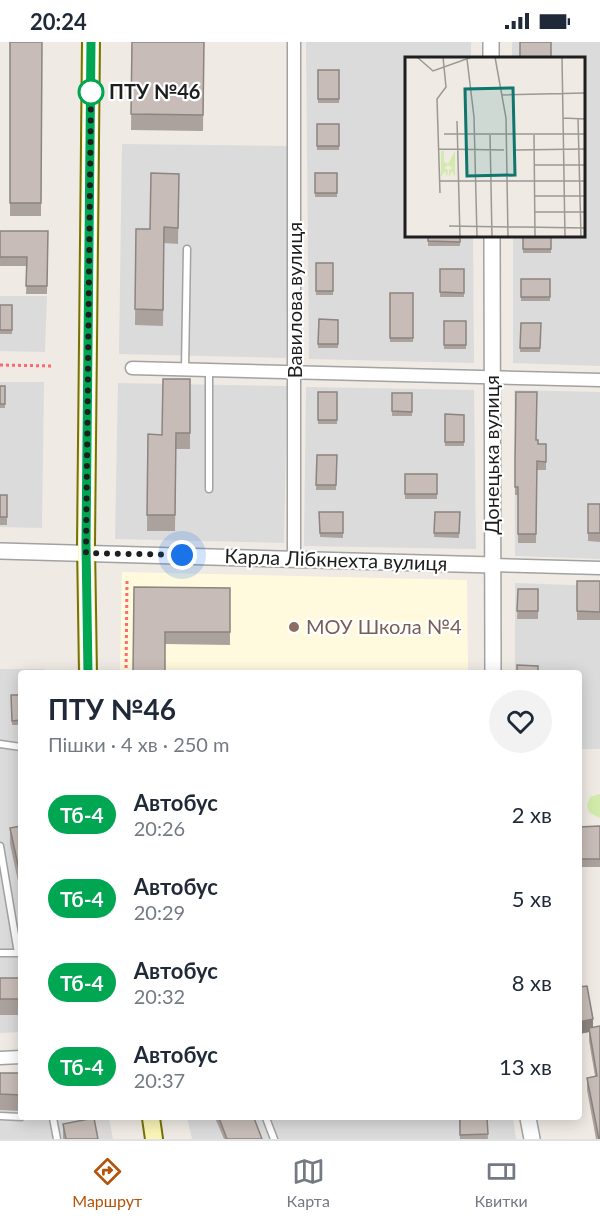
<!DOCTYPE html>
<html lang="uk">
<meta charset="utf-8">
<style>
body{margin:0;font-family:Lato,sans-serif;background:#f2f2f3;color:#1f2937;height:100vh;display:flex;flex-direction:column;font-size:22px;white-space:nowrap}
*{box-sizing:border-box;margin:0}
p{font-size:20px;color:#747a83}
.icon{flex:none;width:33px;height:33px;fill:none;stroke:currentColor;stroke-width:2;stroke-linecap:round;stroke-linejoin:round}
.map{position:relative;flex:1;overflow:hidden}
.side{position:absolute;left:18px;top:628px;width:564px;height:450px;display:flex;flex-direction:column;background:#fff;border-radius:6px;box-shadow:0 3px 15px #0003}
.side>*{flex:none}
.badge{padding:0 12px;border-radius:20px;font-size:21px;line-height:39px}
.you{position:absolute;width:30px;height:30px;margin:-15px;border:4px solid #fff;border-radius:50%;background:#1a73e8;box-shadow:0 0 0 9px #1a73e833}
.map>.badge{position:absolute;translate:-50% -50%;box-shadow:0 0 0 3px #fff}
.round{display:grid;place-items:center;flex:none;width:63px;height:63px;border-radius:32px;background:#f2f2f3}
.overview{display:flex;align-items:center;justify-content:space-between;height:102px;padding:0 30px}
h1{font-size:28px;font-weight:700;line-height:45px}
ul{padding:0;list-style:none}
li{display:flex;align-items:center;gap:18px;height:84px;padding:0 30px}
li div{flex:1}
li b{display:block;font-size:22px}
li em{font-style:normal}
li .badge{min-width:66px;font-weight:700;text-align:center}
.status{display:flex;justify-content:space-between;align-items:center;height:42px;padding:0 30px;background:#fff;direction:ltr}
.status svg{height:16px;fill:currentColor}
.tab-bar{display:flex;justify-content:space-around;align-items:center;height:84px;border-top:2px solid #e0e1e3;background:#fff;font-size:16px;color:#747a83}
.tab-bar a{display:grid;justify-items:center;gap:3px}
.tab-bar .on{color:#b45309}
.map>svg:first-child{display:block}
.residential{fill:#dcdbdb}
.education{fill:#fffadd}
.grass{fill:#d2eaaa}
.lines{fill:none;stroke-linecap:round;stroke-linejoin:round}
.service-casing{stroke:#a2a2a2;stroke-width:9}
.minor-casing{stroke:#a2a2a2;stroke-width:15}
.tertiary-casing{stroke:#a2a2a2;stroke-width:18}
.secondary-casing{stroke:#767304;stroke-width:20}
.path{stroke:#fa6a6f;stroke-width:3;stroke-dasharray:3 3;stroke-linecap:butt}
.service{stroke:#fff;stroke-width:6}
.minor{stroke:#fff;stroke-width:12}
.tertiary{stroke:#fff;stroke-width:15}
.secondary{stroke:#faf4b8;stroke-width:16}
.wall{fill:#aba29d}
.shaded-wall{fill:#8b8480}
.building{fill:#c7bcb7;stroke:#8b8480;stroke-width:1.5}
.line-casing{stroke:#fff;stroke-width:14}
.line{stroke:#00a651;stroke-width:9}
.walk{stroke:#1e1e1e;stroke-width:6;stroke-dasharray:0 10.8}
.stop-dot{fill:#fff;stroke:#00a651;stroke-width:3}
.education-dot{fill:#8d6e63;stroke:#fff;stroke-width:2}
.labels{text-anchor:middle;stroke-width:4.5;stroke-linejoin:round;paint-order:stroke}
.stop-label{font-size:20px;font-weight:bold;fill:#1e1e1e;stroke:#fff;text-anchor:start}
.street-label{font-size:20px;fill:#1e1e1e;stroke:#fff}
.education-label{font-size:20px;fill:#785e54;stroke:#fff;text-anchor:start}
.inset-road{fill:none;stroke:#9b9895;stroke-width:1.5}
.view{fill:#0f766e;fill-opacity:0.15;stroke:#0f766e;stroke-width:3}
.inset-edge{fill:none;stroke:#1e1e1e;stroke-width:3}
</style>
<div class="status"><b>20:24</b><svg viewBox="0 0 49 12"><path d="M0 12V9h3v3zM5 12V6h3v6zM10 12V3h3v9zM15 12V0h3v12zM26 1h20v11H26zM47 4h2v5h-2z"/></svg></div>
<div class="map">
<svg width="600" height="1097" viewBox="0 0 600 1097">
<rect width="100%" height="100%" fill="#efeae4"/>
<g class="residential">
<path d="M 306,0 L 471,0 L 471,16 L 406,16 L 406,194 L 473,194 L 474,321 L 309,317 Z"/>
<path d="M 512,0 L 600,0 L 600,324 L 513,321 L 513,194 L 584,194 L 584,16 L 512,16 Z"/>
<path d="M 122,102 L 289,104 L 286,316 L 119,312 Z"/>
<path d="M 0,254 L 47,254 L 45,310 L 0,309 Z"/>
<path d="M 0,340 L 44,340 L 42,486 L 0,485 Z"/>
<path d="M 118,341 L 287,344 L 284,501 L 115,497 Z"/>
<path d="M 306,345 L 474,348 L 476,507 L 304,504 Z"/>
<path d="M 514,348 L 600,350 L 600,517 L 515,514 Z"/>
<path d="M 515,541 L 600,544 L 600,707 L 579,707 L 579,632 L 515,631 Z"/>
<path d="M 0,627 L 45,627 L 45,631 L 21,632 L 21,990 L 0,991 Z"/>
<path d="M 0,1036 L 21,1036 L 21,1076 L 109,1076 L 113,1097 L 0,1097 Z"/>
<path d="M 187,1076 L 513,1076 L 516,1097 L 192,1097 Z"/>
</g>
<path class="education" d="M 122,530 L 467,538 L 468,631 L 120,632 Z"/>
<path class="grass" d="M 600,752 L 600,775 L 599,776 L 589,770 L 587,763 L 590,755 Z"/>
<g class="lines">
<g class="service-casing">
<g id="service">
<path d="M 185,327 L 187,207"/>
<path d="M 209,447 L 209,328"/>
<path d="M 0,702 L 21,705"/>
<path d="M 0,804 L 18,911 L 0,911"/>
<path d="M 0,1074 L 21,1075"/>
<path d="M 53,1076 L 57,1097"/>
<path d="M 266,1076 L 274,1097"/>
</g>
</g>
<g class="minor-casing">
<g id="minor">
<path d="M 294,0 L 294,517"/>
<path d="M 132,326 L 600,338"/>
<path d="M 492,523 L 600,526"/>
<path d="M 0,1016 L 21,1015"/>
</g>
</g>
<g class="tertiary-casing">
<g id="tertiary">
<path d="M 491,0 L 491,16"/>
<path d="M 492,194 L 493,632"/>
<path d="M 0,509 L 492,523"/>
<path d="M 528,1076 L 532,1097"/>
</g>
</g>
<g class="secondary-casing">
<g id="secondary">
<path d="M 88,632 L 86,502 L 91,0"/>
<path d="M 151,1076 L 154,1097"/>
</g>
</g>
<g class="path">
<path d="M 0,323 L 53,324"/>
<path d="M 126,632 L 127,539"/>
</g>
<use href="#service" class="service"/>
<use href="#minor" class="minor"/>
<use href="#tertiary" class="tertiary"/>
<use href="#secondary" class="secondary"/>
</g>
<g class="wall">
<path d="M 10,0 L 42,0 L 41,174 L 10,174 Z"/>
<path d="M 132,0 L 204,0 L 203,89 L 131,88 Z"/>
<rect x="318" y="28" width="21" height="33"/>
<rect x="317" y="82" width="22" height="26"/>
<rect x="315" y="131" width="22" height="24"/>
<path d="M 179,132 L 178,202 L 164,201 L 163,284 L 135,283 L 136,187 L 150,187 Z"/>
<path d="M 0,189 L 48,189 L 47,252 L 26,252 L 27,224 L 0,224 Z"/>
<rect x="428" y="194" width="32" height="10"/>
<rect x="523" y="194" width="28" height="17"/>
<rect x="316" y="221" width="17" height="32"/>
<rect x="440" y="227" width="24" height="28"/>
<rect x="521" y="237" width="29" height="22"/>
<rect x="390" y="251" width="23" height="49"/>
<rect x="0" y="263" width="12" height="29"/>
<path d="M 319,277 L 338,278 L 338,306 L 318,306 Z"/>
<rect x="444" y="279" width="22" height="28"/>
<path d="M 521,281 L 541,281 L 540,310 L 520,310 Z"/>
<path d="M 190,337 L 190,407 L 176,407 L 175,489 L 147,489 L 148,392 L 162,393 Z"/>
<rect x="0" y="344" width="5" height="22"/>
<rect x="318" y="350" width="19" height="32"/>
<rect x="392" y="351" width="20" height="23"/>
<path d="M 445,372 L 464,373 L 464,404 L 445,404 Z"/>
<path d="M 536,398 L 538,402 L 546,402 L 546,428 L 537,428 L 536,501 L 518,501 L 518,453 L 515,453 L 515,428 Z"/>
<path d="M 317,413 L 337,413 L 336,448 L 316,448 Z"/>
<rect x="405" y="432" width="32" height="25"/>
<rect x="0" y="453" width="7" height="30"/>
<path d="M 588,462 L 600,462 L 600,500 L 588,499 Z"/>
<path d="M 319,470 L 343,470 L 343,496 L 320,495 Z"/>
<path d="M 435,470 L 460,470 L 459,496 L 434,495 Z"/>
<rect x="577" y="539" width="23" height="39"/>
<path d="M 134,545 L 230,546 L 230,603 L 165,602 Z"/>
<path d="M 518,547 L 538,547 L 538,577 L 517,577 Z"/>
<path d="M 11,653 L 21,653 L 21,683 L 12,683 Z"/>
<path d="M 21,784 L 21,853 L 10,802 L 10,786 Z"/>
<path d="M 600,784 L 600,825 L 579,825 L 579,785 Z"/>
<rect x="0" y="936" width="21" height="37"/>
<path d="M 600,984 L 600,1097 L 596,1097 L 587,1048 L 587,1036 L 595,1034 L 589,999 L 589,990 L 579,992 L 593,986 Z"/>
<path d="M 0,1031 L 21,1031 L 21,1069 L 0,1068 Z"/>
<path d="M 215,1076 L 254,1076 L 262,1097 L 224,1097 Z"/>
<path d="M 291,1076 L 386,1076 L 386,1077 L 291,1078 Z"/>
<path d="M 459,1076 L 487,1076 L 488,1097 L 460,1097 Z"/>
<path d="M 63,1082 L 98,1097 L 63,1097 Z"/>
</g>
<path class="shaded-wall" d="M 593,977 L 593,989 L 589,986 L 589,990 L 579,992 L 579,980 Z"/>
<g class="building">
<path d="M 10,0 L 42,0 L 41,161 L 10,161 Z"/>
<path d="M 132,0 L 204,0 L 203,73 L 131,72 Z"/>
<rect x="520" y="0" width="31" height="16"/>
<rect x="318" y="28" width="21" height="29"/>
<rect x="317" y="82" width="22" height="22"/>
<path d="M 151,131 L 179,132 L 178,186 L 164,185 L 163,268 L 135,267 L 136,187 L 150,187 Z"/>
<rect x="315" y="131" width="22" height="20"/>
<path d="M 0,189 L 48,189 L 47,244 L 26,244 L 27,215 L 0,215 Z"/>
<path d="M 428,194 L 460,194 L 460,200 L 428,199 Z"/>
<rect x="523" y="194" width="28" height="13"/>
<rect x="316" y="221" width="17" height="28"/>
<path d="M 440,227 L 464,227 L 464,251 L 440,250 Z"/>
<rect x="521" y="237" width="29" height="18"/>
<rect x="390" y="251" width="23" height="45"/>
<rect x="0" y="263" width="12" height="25"/>
<path d="M 319,277 L 338,278 L 338,302 L 318,302 Z"/>
<rect x="444" y="279" width="22" height="24"/>
<path d="M 521,281 L 541,281 L 540,306 L 520,306 Z"/>
<path d="M 163,337 L 190,337 L 190,391 L 176,391 L 175,473 L 147,473 L 148,392 L 162,393 Z"/>
<rect x="0" y="344" width="5" height="18"/>
<rect x="318" y="350" width="19" height="28"/>
<path d="M 516,350 L 537,350 L 536,398 L 538,398 L 538,402 L 546,402 L 546,420 L 537,419 L 536,492 L 518,492 L 518,445 L 515,445 L 515,419 Z"/>
<path d="M 392,351 L 412,351 L 412,370 L 392,369 Z"/>
<path d="M 445,372 L 464,373 L 464,400 L 445,400 Z"/>
<path d="M 317,413 L 337,413 L 336,443 L 316,443 Z"/>
<rect x="405" y="432" width="32" height="20"/>
<rect x="0" y="453" width="7" height="22"/>
<rect x="588" y="462" width="12" height="29"/>
<path d="M 319,470 L 343,470 L 343,491 L 320,491 Z"/>
<path d="M 435,470 L 460,470 L 459,491 L 434,491 Z"/>
<path d="M 577,539 L 600,539 L 600,570 L 577,569 Z"/>
<path d="M 134,545 L 230,546 L 230,590 L 165,590 L 165,632 L 133,632 Z"/>
<path d="M 518,547 L 538,547 L 538,569 L 517,569 Z"/>
<path d="M 517,623 L 538,624 L 538,632 L 517,632 Z"/>
<path d="M 11,653 L 21,653 L 21,678 L 12,679 Z"/>
<path d="M 21,784 L 21,837 L 10,786 Z"/>
<path d="M 600,784 L 600,817 L 579,817 L 579,785 Z"/>
<rect x="0" y="936" width="21" height="21"/>
<path d="M 587,944 L 593,977 L 579,980 L 579,945 Z"/>
<path d="M 600,984 L 600,1097 L 599,1097 L 587,1036 L 597,1034 L 589,986 Z"/>
<path d="M 0,1031 L 21,1031 L 21,1053 L 0,1052 Z"/>
<path d="M 94,1076 L 98,1097 L 66,1097 L 63,1082 Z"/>
<path d="M 219,1076 L 254,1076 L 262,1097 L 227,1097 Z"/>
<path d="M 460,1076 L 487,1076 L 488,1092 L 460,1093 Z"/>
</g>
<g class="lines">
<g class="line-casing">
<path id="line" d="M 88,632 L 86,502 L 91,0"/>
</g>
<use href="#line" class="line"/>
<path class="walk" d="M 91,50 L 91,48 L 86,511 L 182,513"/>
</g>
<circle class="stop-dot" cx="91" cy="50" r="12"/>
<circle class="education-dot" cx="294" cy="585" r="6"/>
<g class="labels">
<g class="stop-label">
<text x="109" y="57">ПТУ №46</text>
</g>
<g class="street-label">
<text transform="translate(295 258) rotate(-90)" y="7">Вавилова вулиця</text>
<text transform="translate(492 413) rotate(-90)" y="7">Донецька вулиця</text>
<text transform="translate(336 518) rotate(2)" y="7">Карла Лібкнехта вулиця</text>
</g>
<g class="education-label">
<text x="306" y="592">МОУ Школа №4</text>
</g>
</g>
<g transform="translate(405 15)">
<rect width="180" height="180" fill="#efeae4"/>
<path d="M 36,94 L 39,94 L 39,105 L 43,107 L 50,94 L 50,120 L 47,114 L 44,120 L 44,113 L 48,111 L 43,108 L 39,111 L 43,113 L 42,120 L 40,114 L 36,120 Z" fill="#d2eaaa"/>
<path class="inset-road" d="M 12,0 L 28,14 L 67,0M 90,0 L 101,61 L 103,180M 157,0 L 160,180M 62,2 L 69,60 L 72,180M 97,38 L 180,36M 158,61 L 180,62M 173,61 L 176,180M 52,64 L 55,180M 39,77 L 180,77M 85,78 L 87,180M 129,78 L 130,180M 34,92 L 99,93M 110,93 L 180,92M 129,108 L 180,108M 35,124 L 180,124M 35,136 L 32,42 L 41,30 L 38,0M 130,139 L 180,139M 130,155 L 180,155M 44,169 L 180,171"/>
<path class="view" d="M 108,31 L 110,118 L 62,119 L 60,32 Z"/>
<rect width="180" height="180" class="inset-edge"/>
</g>
</svg>
<div class="you" style="left:182px;top:513px"></div>
<section class="side">
<div class="overview"><div><h1>ПТУ №46</h1><p>Пішки · 4 хв · 250 m</p></div><a class="round"><svg class="icon" aria-label="heart" viewBox="0 0 24 24"><path d="M12 20l-8-8c-3-5 5-10 8-4 3-6 11-1 8 4z"/></svg></a></div>
<ul>
<li><span class="badge" style="background:#00a651;color:#fff">Тб-4</span><div><b>Автобус</b><p>20:26</p></div><em>2 хв</em></li>
<li><span class="badge" style="background:#00a651;color:#fff">Тб-4</span><div><b>Автобус</b><p>20:29</p></div><em>5 хв</em></li>
<li><span class="badge" style="background:#00a651;color:#fff">Тб-4</span><div><b>Автобус</b><p>20:32</p></div><em>8 хв</em></li>
<li><span class="badge" style="background:#00a651;color:#fff">Тб-4</span><div><b>Автобус</b><p>20:37</p></div><em>13 хв</em></li>
</ul>
</section>
</div>
<nav class="tab-bar">
<a class="on"><svg class="icon" aria-label="directions" viewBox="0 0 24 24"><path d="M12 3l9 9-9 9-9-9zM9 14v-3h6M13 9l2 2-2 2"/></svg>Маршрут</a>
<a><svg class="icon" aria-label="map" viewBox="0 0 24 24"><path d="M3 6l6-2 6 2 6-2v14l-6 2-6-2-6 2zM9 4v14M15 6v14"/></svg>Карта</a>
<a><svg class="icon" aria-label="tickets" viewBox="0 0 24 24"><path d="M3 7h18v10H3zM15 7v10"/></svg>Квитки</a>
</nav>
